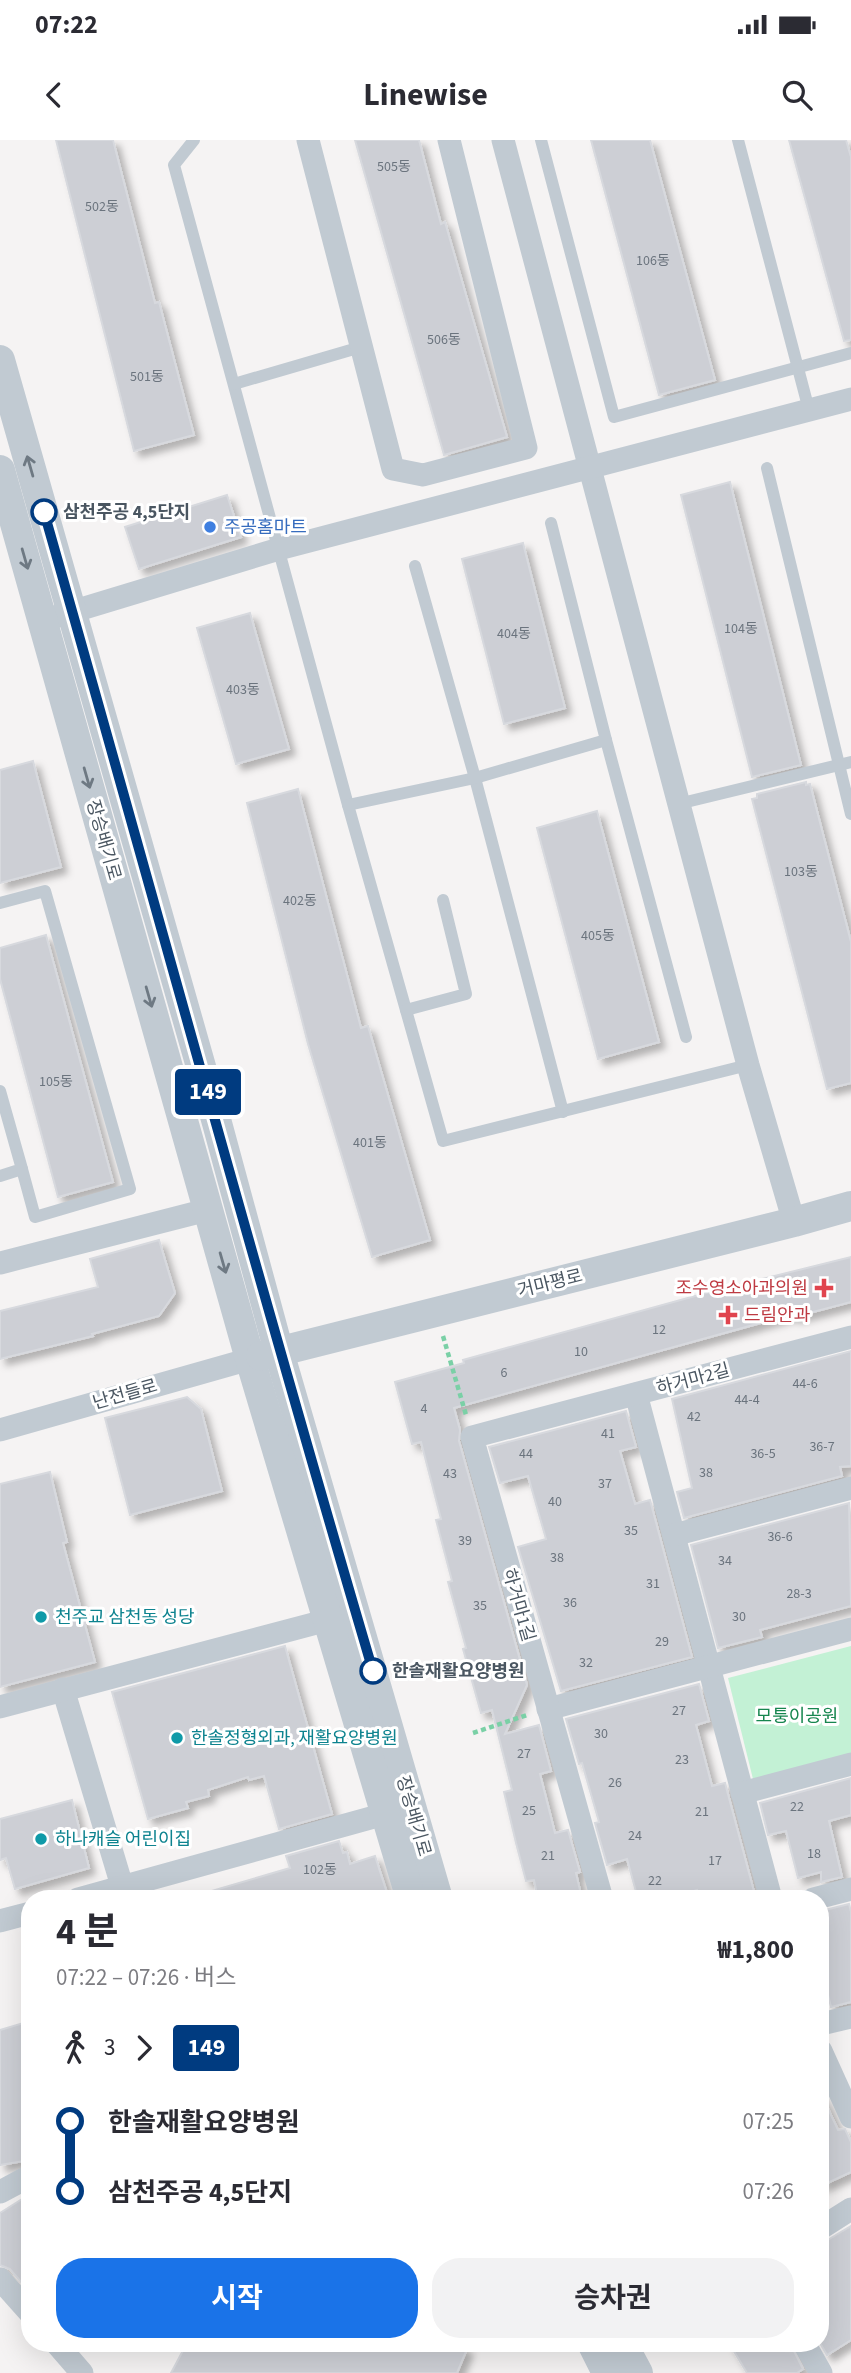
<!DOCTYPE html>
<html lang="ko">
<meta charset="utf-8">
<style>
body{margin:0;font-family:"Source Sans 3","Noto Sans KR",sans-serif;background:#f2f2f3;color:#2b2b33;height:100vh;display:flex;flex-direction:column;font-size:26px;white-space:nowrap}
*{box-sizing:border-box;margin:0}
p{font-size:23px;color:#7c7c81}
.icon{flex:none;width:38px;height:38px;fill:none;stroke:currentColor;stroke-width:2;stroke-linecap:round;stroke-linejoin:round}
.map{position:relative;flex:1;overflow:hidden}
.side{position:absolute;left:21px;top:1750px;width:808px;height:462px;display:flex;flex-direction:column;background:#fff;border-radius:28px;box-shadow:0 7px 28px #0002}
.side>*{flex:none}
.badge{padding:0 14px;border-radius:5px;font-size:24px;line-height:46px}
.map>.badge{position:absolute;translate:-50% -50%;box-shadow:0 0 0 4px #fff}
.legs{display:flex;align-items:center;gap:10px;height:77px;padding:0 35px;font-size:23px}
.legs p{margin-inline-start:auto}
.summary{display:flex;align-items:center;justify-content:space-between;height:119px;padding:0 35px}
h1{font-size:38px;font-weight:700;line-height:52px}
.button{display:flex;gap:14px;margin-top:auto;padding:14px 35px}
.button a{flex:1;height:80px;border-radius:28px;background:#1a73e8;color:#fff;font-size:28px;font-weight:700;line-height:80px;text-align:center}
.button a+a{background:#f2f2f3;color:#2b2b33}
ul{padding:0 35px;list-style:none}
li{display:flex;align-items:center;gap:24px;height:70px;font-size:26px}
li i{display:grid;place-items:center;width:10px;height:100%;margin:0 9px;background:currentColor}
li i::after{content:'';width:18px;height:18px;margin:-9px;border:5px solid;border-radius:50%;background:#fff}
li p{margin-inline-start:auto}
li:first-child i{background:linear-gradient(#0000 50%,currentColor 0)}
li:last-child i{background:linear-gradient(currentColor 50%,#0000 0)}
.status{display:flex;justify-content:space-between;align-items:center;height:49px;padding:0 35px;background:#fff;direction:ltr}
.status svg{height:19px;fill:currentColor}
header{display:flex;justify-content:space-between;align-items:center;height:91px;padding:0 35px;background:#fff;font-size:32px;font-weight:700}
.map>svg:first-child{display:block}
.green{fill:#c3f1d5}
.building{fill:#cdcfd5;stroke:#d7d9de;stroke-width:2;filter:url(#shadow)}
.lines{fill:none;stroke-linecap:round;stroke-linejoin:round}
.path{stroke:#7ad0a6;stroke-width:4.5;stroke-dasharray:5 3.5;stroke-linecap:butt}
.service{stroke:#c1cad2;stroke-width:12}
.minor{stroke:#c1cad2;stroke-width:23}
.tertiary{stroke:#c1cad2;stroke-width:30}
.oneway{stroke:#6e7983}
.line-1-casing{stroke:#fff;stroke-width:16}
.line-1{stroke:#003b80;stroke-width:10}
.stop-1-dot{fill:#fff;stroke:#003b80;stroke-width:3.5}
.shop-dot{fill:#3f7fe0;stroke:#fff;stroke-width:2.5}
.health-dot{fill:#e0444e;stroke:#fff;stroke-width:2.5}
.culture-dot{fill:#0f9aa8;stroke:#fff;stroke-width:2.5}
.labels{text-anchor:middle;stroke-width:6;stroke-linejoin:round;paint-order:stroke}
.number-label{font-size:14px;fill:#6b747e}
.stop-label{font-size:18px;font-weight:bold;fill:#4a5661;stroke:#fff;text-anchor:start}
.shop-label{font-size:18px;fill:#366cbe;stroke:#fff;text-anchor:start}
.street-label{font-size:18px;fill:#4a5661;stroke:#fff}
.health-label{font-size:18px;fill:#be3a42;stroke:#fff;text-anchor:end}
.culture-label{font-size:18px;fill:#0d838f;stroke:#fff;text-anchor:start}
.park-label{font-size:18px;fill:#17864f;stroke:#fff}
</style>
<div class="status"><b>07:22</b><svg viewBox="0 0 49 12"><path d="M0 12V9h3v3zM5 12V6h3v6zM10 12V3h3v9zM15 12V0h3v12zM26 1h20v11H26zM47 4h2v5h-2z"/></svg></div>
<header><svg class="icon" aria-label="back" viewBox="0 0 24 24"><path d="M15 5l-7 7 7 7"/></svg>Linewise<svg class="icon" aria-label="search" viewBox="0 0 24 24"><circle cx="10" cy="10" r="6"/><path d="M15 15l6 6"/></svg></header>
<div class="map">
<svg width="851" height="2233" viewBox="0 0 851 2233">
<defs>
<filter id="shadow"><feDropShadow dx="6" dy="6" stdDeviation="3.5" flood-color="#0004"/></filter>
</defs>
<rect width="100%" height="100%" fill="#f5f3f3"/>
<path class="green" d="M 851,1506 L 851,1617 L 754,1643 L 728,1538 Z"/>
<g class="building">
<path d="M 56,0 L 113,0 L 155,163 L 159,162 L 194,295 L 134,311 Z"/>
<path d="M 355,0 L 419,0 L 441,84 L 445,82 L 507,297 L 444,315 Z"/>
<path d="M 591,0 L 650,0 L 715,240 L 659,255 Z"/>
<path d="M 789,0 L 846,0 L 851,17 L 851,200 L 844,201 Z"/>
<path d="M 730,342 L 801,625 L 752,637 L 681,355 Z"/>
<path d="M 227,355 L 241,397 L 139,429 L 125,387 Z"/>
<path d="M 523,403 L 565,568 L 504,584 L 462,419 Z"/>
<path d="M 250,473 L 289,609 L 236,624 L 197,488 Z"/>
<path d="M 33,621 L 61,727 L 0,743 L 0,630 Z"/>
<path d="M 806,642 L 806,645 L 810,644 L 851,802 L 851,943 L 827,949 L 752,659 L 757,658 L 757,654 Z"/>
<path d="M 298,649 L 361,888 L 368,886 L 430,1100 L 372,1117 L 308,904 L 247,663 Z"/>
<path d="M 597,671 L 659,902 L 598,919 L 537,688 Z"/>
<path d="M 46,795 L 113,1042 L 58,1057 L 0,839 L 0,808 Z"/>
<path d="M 159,1100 L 175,1153 L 159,1176 L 92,1194 L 93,1196 L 0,1219 L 0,1171 L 98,1147 L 90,1119 Z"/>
<path d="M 851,1117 L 851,1162 L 794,1177 L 793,1174 L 454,1268 L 460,1290 L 459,1301 L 527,1545 L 505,1594 L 539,1585 L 551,1631 L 540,1634 L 555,1693 L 568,1690 L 580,1732 L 576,1733 L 582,1759 L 538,1759 L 534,1740 L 526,1741 L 516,1703 L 504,1652 L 512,1650 L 492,1570 L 481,1573 L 463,1509 L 466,1508 L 448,1442 L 452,1441 L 436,1380 L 441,1379 L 421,1302 L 412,1304 L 395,1242 L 464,1223 L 463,1220 L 706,1153 Z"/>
<path d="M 851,1211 L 851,1326 L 840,1327 L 842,1336 L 684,1378 L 677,1352 L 692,1348 L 672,1259 Z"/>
<path d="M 187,1257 L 201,1269 L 222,1351 L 130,1375 L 105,1278 Z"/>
<path d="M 626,1271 L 636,1307 L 620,1311 L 635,1364 L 650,1360 L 692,1517 L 561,1551 L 518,1407 L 546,1399 L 528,1336 L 500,1343 L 489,1307 Z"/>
<path d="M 50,1332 L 67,1402 L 63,1403 L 95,1522 L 0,1547 L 0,1344 Z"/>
<path d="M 849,1363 L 851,1466 L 760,1490 L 762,1497 L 718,1508 L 691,1405 Z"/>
<path d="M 285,1506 L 332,1674 L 279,1689 L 264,1636 L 249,1640 L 248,1637 L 208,1650 L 209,1656 L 186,1662 L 188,1668 L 148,1679 L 112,1552 Z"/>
<path d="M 699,1544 L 709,1581 L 696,1585 L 712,1646 L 725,1643 L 756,1759 L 699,1759 L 697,1750 L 667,1759 L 638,1759 L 627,1719 L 607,1725 L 595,1683 L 599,1682 L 582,1623 L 579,1624 L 566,1579 Z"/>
<path d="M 851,1638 L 851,1675 L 829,1681 L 842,1737 L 821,1742 L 821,1732 L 798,1738 L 786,1691 L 768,1695 L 760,1663 Z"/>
<path d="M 72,1660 L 89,1728 L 15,1749 L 6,1718 L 0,1720 L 0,1679 Z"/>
<path d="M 339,1701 L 343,1713 L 347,1712 L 350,1724 L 375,1716 L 389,1759 L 206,1759 L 205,1753 L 290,1728 L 286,1716 Z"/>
<path d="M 849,1764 L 851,1772 L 851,1862 L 831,1867 L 821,1827 L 821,1771 Z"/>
<path d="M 30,1881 L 30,2020 L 0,2025 L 0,1890 Z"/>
<path d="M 821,1954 L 838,1990 L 845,1989 L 851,2002 L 851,2032 L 821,2046 Z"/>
<path d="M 30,2054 L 30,2138 L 22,2143 L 10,2129 L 0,2125 L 0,2073 Z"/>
<path d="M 851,2086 L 851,2200 L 827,2215 L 820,2203 L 821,2104 Z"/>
<path d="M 187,2203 L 453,2203 L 467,2209 L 457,2233 L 171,2233 Z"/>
<path d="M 729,2203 L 790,2203 L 803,2229 L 797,2233 L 747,2233 Z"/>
</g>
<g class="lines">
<g class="path">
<path d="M 443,1196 L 466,1275"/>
<path d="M 473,1593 L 527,1575"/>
</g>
<g class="service">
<path d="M 194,0 L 174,25 L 348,665 L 443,1001 L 748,925"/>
<path d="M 541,0 L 614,277 L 851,213"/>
<path d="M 738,0 L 809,270"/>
<path d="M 234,244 L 361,207"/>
<path d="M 767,328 L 851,674"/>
<path d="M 415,426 L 475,638 L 563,972"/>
<path d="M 606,600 L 686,897"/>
<path d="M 678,664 L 851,622"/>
<path d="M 348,665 L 475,638 L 606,600 L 551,383"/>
<path d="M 0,763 L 45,751 L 130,1049 L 35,1077 L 22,1029"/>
<path d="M 406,870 L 466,854 L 443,760"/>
<path d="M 0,951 L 22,1029 L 0,1036"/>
</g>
<g class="minor">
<path d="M 308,0 L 393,329 L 423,335 L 526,308 L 449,0"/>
<path d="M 503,0 L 748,925 L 794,1082"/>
<path d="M 58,476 L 279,409 L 851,259"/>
<path d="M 0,1123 L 207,1070"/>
<path d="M 636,1254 L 771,1759"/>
<path d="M 0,1290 L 250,1219"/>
<path d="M 674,1395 L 851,1348"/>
<path d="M 63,1549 L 122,1746"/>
<path d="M 0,1567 L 328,1480"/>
<path d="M 548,1569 L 851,1489"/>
<path d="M 742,1653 L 851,1624"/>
<path d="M 78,1759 L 385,1674"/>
<path d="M 602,1759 L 472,1297 L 851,1197"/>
<path d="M 813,1759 L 851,1749"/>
<path d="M 0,1781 L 30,1773"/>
<path d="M 821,1884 L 851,1877"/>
<path d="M 821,1911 L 851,1977"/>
<path d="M 0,2052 L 30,2036"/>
<path d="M 821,2088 L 851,2069"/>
<path d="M 0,2139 L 30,2173"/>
<path d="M 56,2203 L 82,2233"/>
<path d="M 804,2203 L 821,2233"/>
</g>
<g class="tertiary">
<path d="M 0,220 L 217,983 L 279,1212 L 438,1759"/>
<path d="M 0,330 L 250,1219 L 411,1759"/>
<path d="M 261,1216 L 794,1082 L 851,1066"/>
<path d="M 592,2203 L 607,2233"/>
<path d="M 622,2203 L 638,2233"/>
</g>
</g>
<defs><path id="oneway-shaft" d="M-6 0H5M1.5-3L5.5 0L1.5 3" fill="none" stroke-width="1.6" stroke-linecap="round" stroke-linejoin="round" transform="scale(1.75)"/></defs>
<g class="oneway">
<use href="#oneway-shaft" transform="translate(30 326) rotate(-106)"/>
<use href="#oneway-shaft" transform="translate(25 419) rotate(74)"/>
<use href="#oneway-shaft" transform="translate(87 638) rotate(74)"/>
<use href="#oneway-shaft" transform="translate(149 857) rotate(74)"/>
<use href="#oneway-shaft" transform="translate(223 1123) rotate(74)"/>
</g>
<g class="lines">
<g class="line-1-casing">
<path id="line-1" d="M 44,372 C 154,758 259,1146 373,1531"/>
</g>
<use href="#line-1" class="line-1"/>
</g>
<g class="stop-1-dot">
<circle cx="44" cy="372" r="12"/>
<circle cx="373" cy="1531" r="12"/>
</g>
<circle class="shop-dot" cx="210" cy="387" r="7"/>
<g class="health-dot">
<path d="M820.5 1137.5h7v7h7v7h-7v7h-7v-7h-7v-7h7z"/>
<path d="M724.5 1164.5h7v7h7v7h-7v7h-7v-7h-7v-7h7z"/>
</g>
<g class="culture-dot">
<circle cx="41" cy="1477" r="7"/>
<circle cx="177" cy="1598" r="7"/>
<circle cx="41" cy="1699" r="7"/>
</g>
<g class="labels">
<g class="number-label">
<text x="394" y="31">505동</text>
<text x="102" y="71">502동</text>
<text x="653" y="125">106동</text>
<text x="444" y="204">506동</text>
<text x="147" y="241">501동</text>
<text x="741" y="493">104동</text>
<text x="514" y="498">404동</text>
<text x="243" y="554">403동</text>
<text x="801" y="736">103동</text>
<text x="300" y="765">402동</text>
<text x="598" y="800">405동</text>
<text x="56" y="946">105동</text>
<text x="370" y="1007">401동</text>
<text x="659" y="1194">12</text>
<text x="581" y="1216">10</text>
<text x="504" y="1237">6</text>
<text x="805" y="1248">44-6</text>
<text x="747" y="1264">44-4</text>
<text x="424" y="1273">4</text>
<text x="694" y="1281">42</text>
<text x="608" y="1298">41</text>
<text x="822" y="1311">36-7</text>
<text x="526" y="1318">44</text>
<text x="763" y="1318">36-5</text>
<text x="706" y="1337">38</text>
<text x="450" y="1338">43</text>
<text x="605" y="1348">37</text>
<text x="555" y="1366">40</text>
<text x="631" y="1395">35</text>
<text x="780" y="1401">36-6</text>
<text x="465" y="1405">39</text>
<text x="557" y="1422">38</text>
<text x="725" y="1425">34</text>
<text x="653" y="1448">31</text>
<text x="799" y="1458">28-3</text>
<text x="570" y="1467">36</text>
<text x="480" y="1470">35</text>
<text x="739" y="1481">30</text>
<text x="662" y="1506">29</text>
<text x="586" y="1527">32</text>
<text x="679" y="1575">27</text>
<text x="601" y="1598">30</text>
<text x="524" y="1618">27</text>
<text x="682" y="1624">23</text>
<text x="615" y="1647">26</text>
<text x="797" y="1671">22</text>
<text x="529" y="1675">25</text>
<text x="702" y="1676">21</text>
<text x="635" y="1700">24</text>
<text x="814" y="1718">18</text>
<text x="548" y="1720">21</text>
<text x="715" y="1725">17</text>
<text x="320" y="1734">102동</text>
<text x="655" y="1745">22</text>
</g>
<g class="stop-label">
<text x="63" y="378">삼천주공 4,5단지</text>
<text x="392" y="1537">한솔재활요양병원</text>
</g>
<g class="shop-label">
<text x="224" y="393">주공홈마트</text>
</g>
<g class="street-label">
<text transform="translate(104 700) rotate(74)" y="6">장승배기로</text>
<text transform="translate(550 1143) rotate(-14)" y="6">거마평로</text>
<text transform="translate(693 1239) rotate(-15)" y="6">하거마2길</text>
<text transform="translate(125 1254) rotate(-16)" y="6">난전들로</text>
<text transform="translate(519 1465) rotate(74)" y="6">하거마1길</text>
<text transform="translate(414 1676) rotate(74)" y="6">장승배기로</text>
</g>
<g class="health-label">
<text x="808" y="1154">조수영소아과의원</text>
<text x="744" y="1181" text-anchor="start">드림안과</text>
</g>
<g class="culture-label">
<text x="55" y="1483">천주교 삼천동 성당</text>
<text x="191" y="1604">한솔정형외과, 재활요양병원</text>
<text x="55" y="1705">하나캐슬 어린이집</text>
</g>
<g class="park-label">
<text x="797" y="1582">모퉁이공원</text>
</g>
</g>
</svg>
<b class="badge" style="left:208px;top:952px;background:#003b80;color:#fff">149</b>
<section class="side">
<div class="summary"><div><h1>4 분</h1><p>07:22 – 07:26 · 버스</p></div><b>₩1,800</b></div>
<div class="legs"><svg class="icon" aria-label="walk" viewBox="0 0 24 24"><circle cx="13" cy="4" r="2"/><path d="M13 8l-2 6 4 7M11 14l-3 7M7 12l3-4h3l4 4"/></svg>3<svg class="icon" aria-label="forward" viewBox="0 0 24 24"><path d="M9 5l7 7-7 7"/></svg><b class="badge" style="background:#003b80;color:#fff">149</b></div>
<ul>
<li><i style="color:#003b80"></i><b>한솔재활요양병원</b><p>07:25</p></li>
<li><i style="color:#003b80"></i><b>삼천주공 4,5단지</b><p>07:26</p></li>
</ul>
<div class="button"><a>시작</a><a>승차권</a></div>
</section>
</div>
